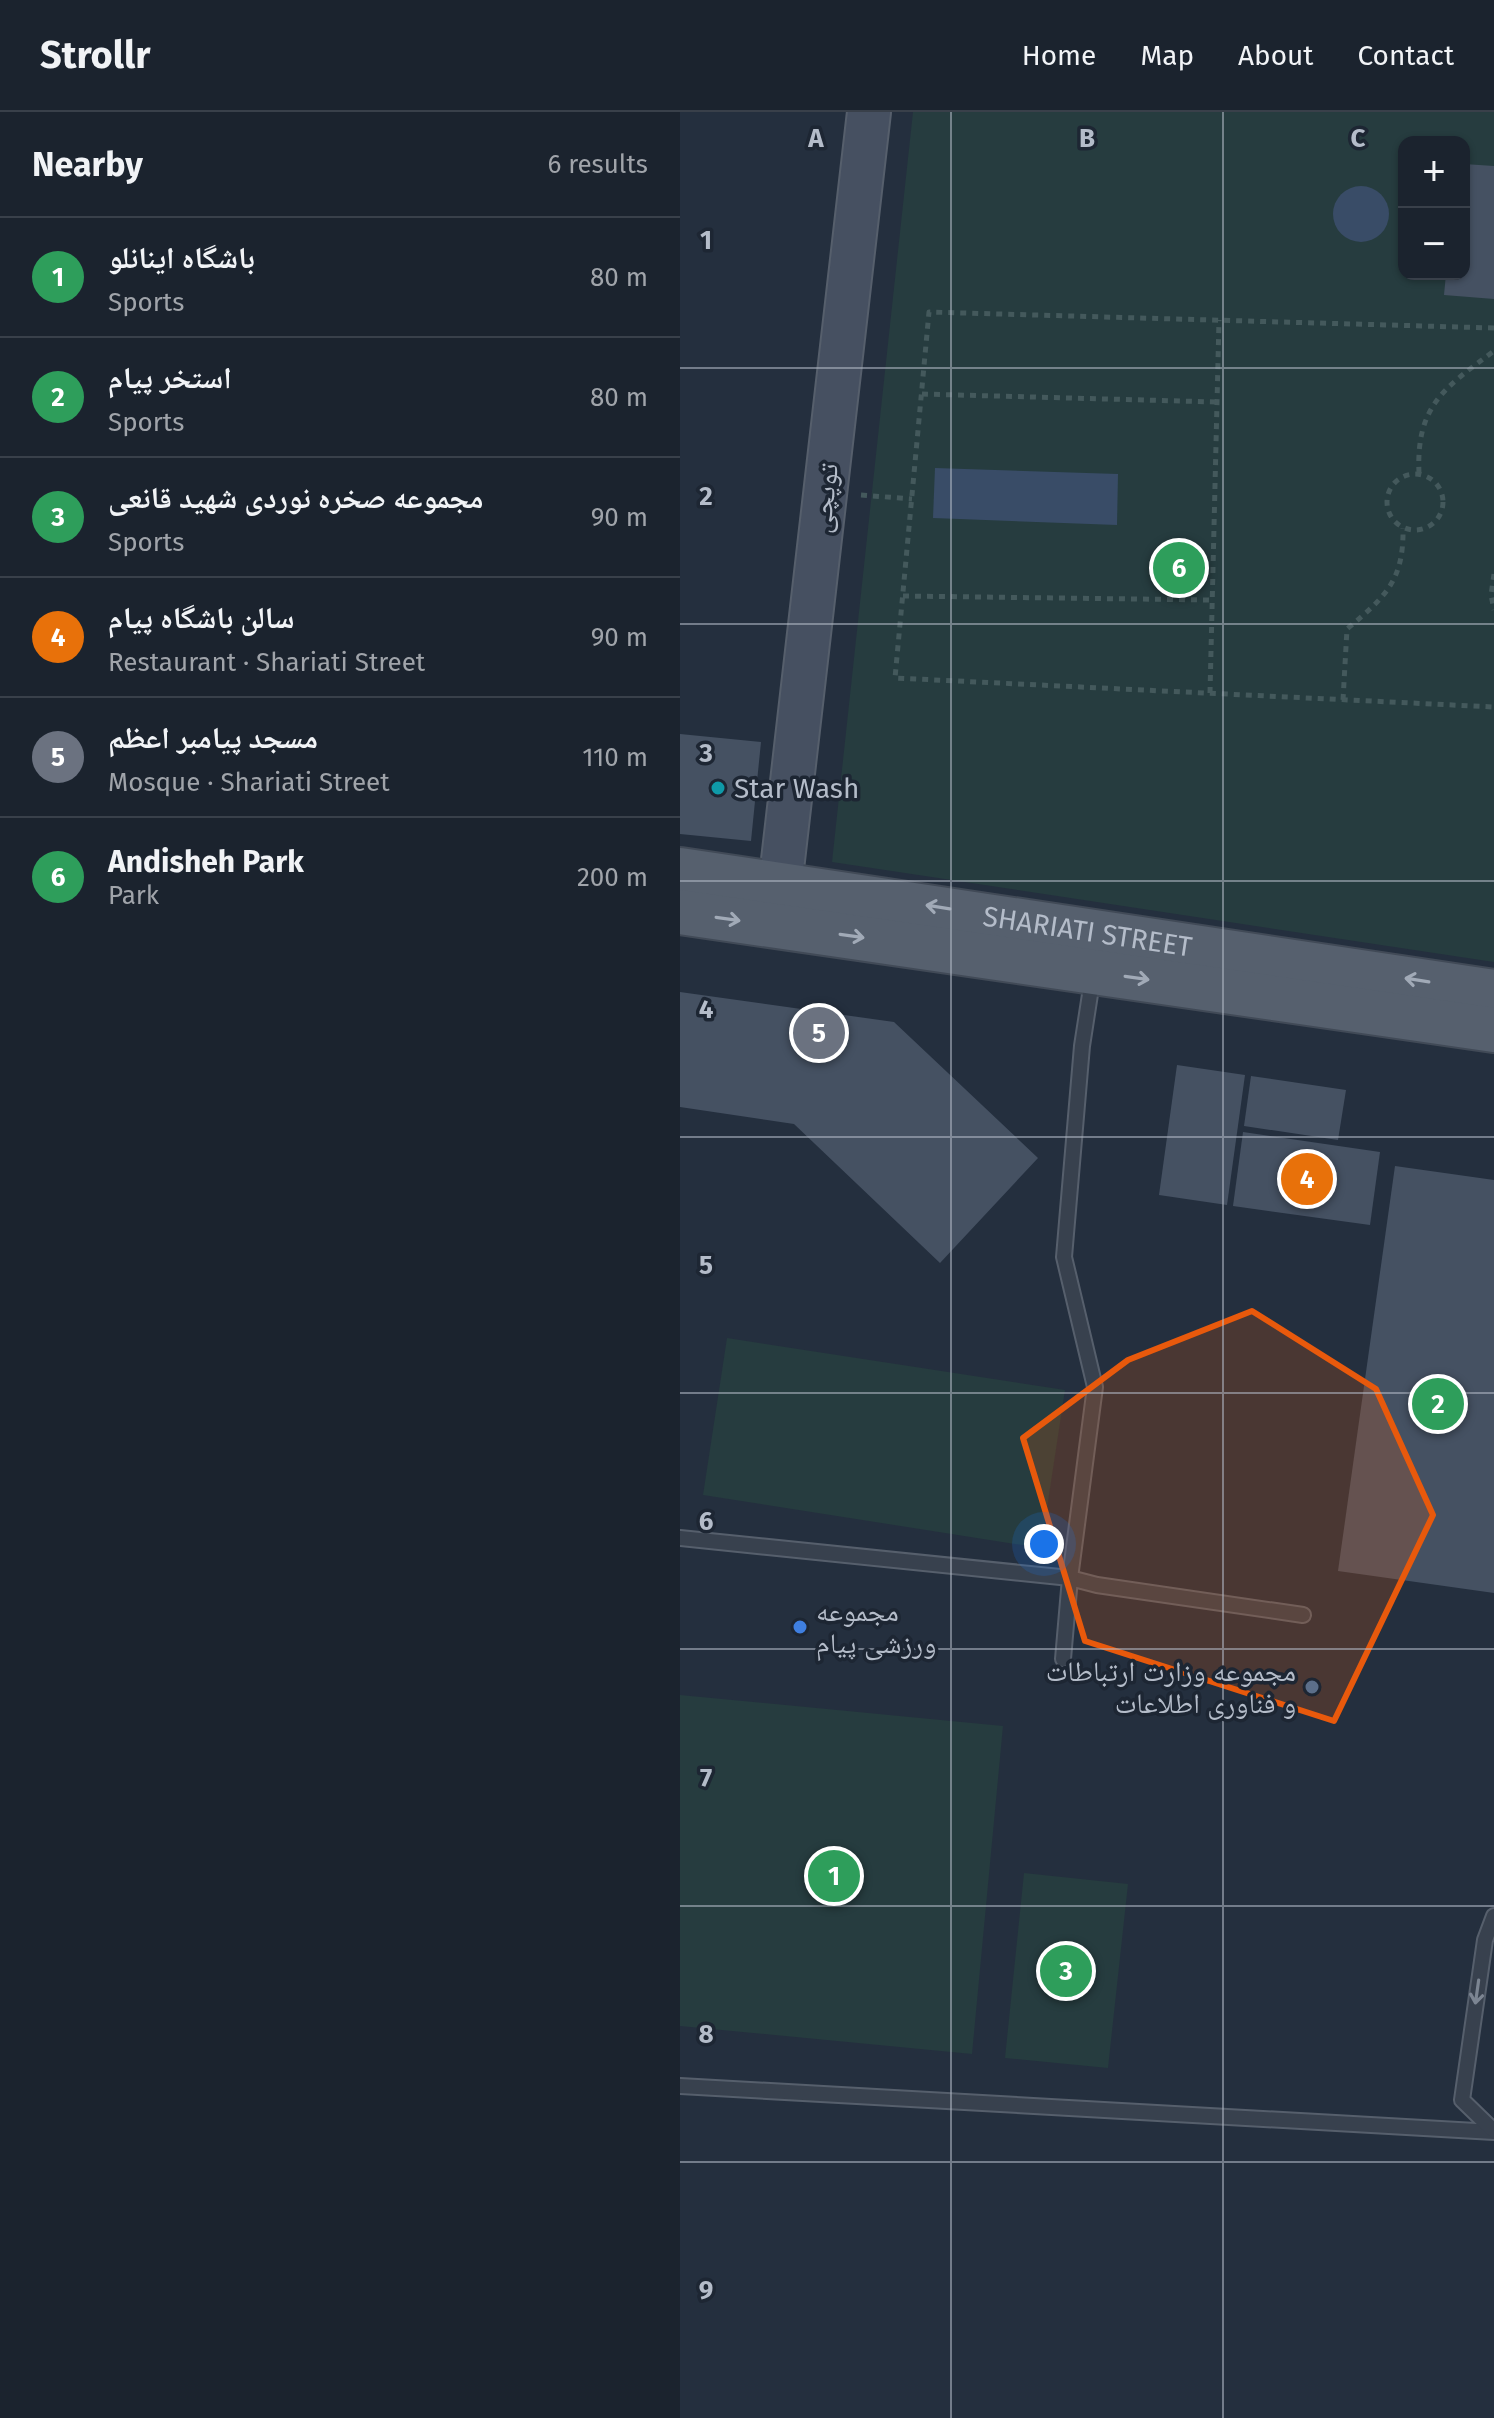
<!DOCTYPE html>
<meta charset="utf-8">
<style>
:root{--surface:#1b232e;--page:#282f3a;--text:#f1f3f6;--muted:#a0a4aa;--line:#39404a;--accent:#8ab4f8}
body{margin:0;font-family:"Fira Sans","Noto Naskh Arabic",sans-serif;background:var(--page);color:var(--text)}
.controls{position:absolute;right:24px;top:24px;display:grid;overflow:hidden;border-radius:16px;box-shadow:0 2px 6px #0004}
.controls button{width:72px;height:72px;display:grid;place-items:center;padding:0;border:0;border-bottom:2px solid var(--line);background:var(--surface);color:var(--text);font:40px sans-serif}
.you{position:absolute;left:364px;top:1432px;width:28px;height:28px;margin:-20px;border:6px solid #fff;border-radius:50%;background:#1a73e8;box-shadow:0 0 0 12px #1a73e833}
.badge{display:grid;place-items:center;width:52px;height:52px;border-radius:50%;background:var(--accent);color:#fff;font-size:26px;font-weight:700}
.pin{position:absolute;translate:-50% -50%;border:4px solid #fff;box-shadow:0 2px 8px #0006}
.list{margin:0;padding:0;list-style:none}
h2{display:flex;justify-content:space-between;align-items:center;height:104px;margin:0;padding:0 32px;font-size:34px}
h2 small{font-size:26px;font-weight:400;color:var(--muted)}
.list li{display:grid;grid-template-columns:52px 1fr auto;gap:24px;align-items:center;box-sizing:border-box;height:120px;padding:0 32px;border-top:2px solid var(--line)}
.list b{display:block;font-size:30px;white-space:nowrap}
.list p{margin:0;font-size:26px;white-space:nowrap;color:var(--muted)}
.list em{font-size:26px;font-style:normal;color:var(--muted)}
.map{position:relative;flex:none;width:814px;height:2306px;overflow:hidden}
header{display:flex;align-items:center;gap:48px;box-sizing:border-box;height:112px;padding:0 40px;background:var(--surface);border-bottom:2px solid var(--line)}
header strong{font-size:38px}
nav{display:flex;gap:44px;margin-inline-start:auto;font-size:28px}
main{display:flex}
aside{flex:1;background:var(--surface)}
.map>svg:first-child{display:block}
.green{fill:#263c3f;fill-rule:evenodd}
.water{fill:#394c67}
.building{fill:#455162}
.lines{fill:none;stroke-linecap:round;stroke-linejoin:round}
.lane-casing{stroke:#565f6c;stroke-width:18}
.secondary-casing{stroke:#565f6c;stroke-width:46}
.primary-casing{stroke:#414a57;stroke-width:48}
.path{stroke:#44595c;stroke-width:5;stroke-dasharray:6 6;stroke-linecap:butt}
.lane{stroke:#38414e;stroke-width:14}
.secondary{stroke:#465061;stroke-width:42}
.primary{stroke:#56606e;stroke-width:44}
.oneway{stroke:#a1aab7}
.oneway2{stroke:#7c8592}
.marked{fill:#e8590c;fill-opacity:0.2;stroke:#e8590c;stroke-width:6;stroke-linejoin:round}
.grid{fill:none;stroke:#b4bcc9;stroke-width:2;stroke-opacity:0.55}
.culture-dot{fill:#0f9aa8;stroke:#1d2633;stroke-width:3}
.shop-dot{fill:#3f7fe0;stroke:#1d2633;stroke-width:3}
.service-dot{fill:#5c6f8a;stroke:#1d2633;stroke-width:3}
.labels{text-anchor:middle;stroke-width:7;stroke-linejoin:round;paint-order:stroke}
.street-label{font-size:28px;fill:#b4bcc9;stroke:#1d2633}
.poi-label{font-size:28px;fill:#b4bcc9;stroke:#1d2633;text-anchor:start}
.grid-label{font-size:26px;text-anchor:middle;font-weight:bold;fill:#b4bcc9;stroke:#1d2633;stroke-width:7;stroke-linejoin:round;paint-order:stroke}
</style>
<header>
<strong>Strollr</strong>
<nav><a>Home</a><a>Map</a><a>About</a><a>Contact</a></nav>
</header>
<main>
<aside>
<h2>Nearby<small>6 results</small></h2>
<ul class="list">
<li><span class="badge" style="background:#2e9e5b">1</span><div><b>باشگاه اینانلو</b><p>Sports</p></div><em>80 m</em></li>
<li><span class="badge" style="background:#2e9e5b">2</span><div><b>استخر پیام</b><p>Sports</p></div><em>80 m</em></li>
<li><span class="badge" style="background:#2e9e5b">3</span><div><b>مجموعه صخره نوردی شهید قانعی</b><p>Sports</p></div><em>90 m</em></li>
<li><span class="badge" style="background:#e8710a">4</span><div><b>سالن باشگاه پیام</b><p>Restaurant · Shariati Street</p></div><em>90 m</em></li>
<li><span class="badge" style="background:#6b7280">5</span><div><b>مسجد پیامبر اعظم</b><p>Mosque · Shariati Street</p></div><em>110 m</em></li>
<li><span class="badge" style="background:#2e9e5b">6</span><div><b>Andisheh Park</b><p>Park</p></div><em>200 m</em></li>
</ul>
</aside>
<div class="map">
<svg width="814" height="2306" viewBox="0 0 814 2306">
<rect width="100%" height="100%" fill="#242f3e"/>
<g class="green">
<path d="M233 0H814V850L152 750ZM724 30H784V162H724Z"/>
<polygon points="47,1226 385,1278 361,1436 23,1383"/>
<polygon points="0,1583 323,1614 292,1942 0,1914"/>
<polygon points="344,1761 448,1772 428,1956 325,1946"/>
</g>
<g class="water">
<circle cx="681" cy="102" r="28"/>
<polygon points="255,356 438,362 437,413 253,406"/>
</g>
<g class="building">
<polygon points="784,52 814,54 814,187 764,183 766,162 784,162"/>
<polygon points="0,622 81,630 71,729 0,722"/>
<polygon points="0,880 214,910 358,1046 260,1151 114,1012 0,995"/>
<polygon points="497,953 565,963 547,1093 479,1083"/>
<polygon points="571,964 666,978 658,1028 564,1014"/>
<polygon points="563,1020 700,1040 690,1113 553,1094"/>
<polygon points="715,1054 814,1068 814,1481 658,1459"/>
</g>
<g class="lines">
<defs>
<g id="lane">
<polyline points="0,1426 390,1466 417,1473 623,1503"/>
<polyline points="383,1547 390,1466 415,1275 384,1145 402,934 413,863"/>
<polyline points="0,1974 814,2020"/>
<polyline points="814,2019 782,1988 805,1828 814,1804"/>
</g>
<polyline id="secondary" points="96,809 189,0"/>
<g id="primary">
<path id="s1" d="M0 758 814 880"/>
<polyline points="0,800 814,918"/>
</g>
</defs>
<use href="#lane" class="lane-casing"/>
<use href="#secondary" class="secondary-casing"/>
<use href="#primary" class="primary-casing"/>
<g class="path">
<polyline points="814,216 249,200 215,566 814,595"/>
<polyline points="242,282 537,290"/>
<path d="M739 361C736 294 764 276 814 239"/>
<circle cx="735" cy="390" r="28"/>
<polyline points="181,383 232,387"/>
<polyline points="814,462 811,483 814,498"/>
<polyline points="223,484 532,488"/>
<polyline points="530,581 539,208"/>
<path d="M663 588 667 517C705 485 724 469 723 416"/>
</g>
<use href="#lane" class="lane"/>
<use href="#secondary" class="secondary"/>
<use href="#primary" class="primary"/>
</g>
<defs><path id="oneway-shaft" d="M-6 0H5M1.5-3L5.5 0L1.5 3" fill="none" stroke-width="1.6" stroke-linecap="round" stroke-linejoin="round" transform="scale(2)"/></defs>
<g class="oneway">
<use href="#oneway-shaft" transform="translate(258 795) rotate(-171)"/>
<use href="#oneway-shaft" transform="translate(48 807) rotate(8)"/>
<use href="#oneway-shaft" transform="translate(172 824) rotate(8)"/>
<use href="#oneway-shaft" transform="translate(457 866) rotate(8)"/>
<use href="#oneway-shaft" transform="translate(737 868) rotate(-171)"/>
</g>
<use class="oneway2" href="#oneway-shaft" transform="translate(797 1880) rotate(98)"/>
<path class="marked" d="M572 1199 696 1277 753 1403 654 1609 405 1529 343 1326 448 1248Z"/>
<path class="grid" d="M271 0V2306M543 0V2306M0 256H814M0 512H814M0 769H814M0 1025H814M0 1281H814M0 1537H814M0 1794H814M0 2050H814"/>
<circle class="culture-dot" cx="38" cy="676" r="8"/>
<circle class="shop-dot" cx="120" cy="1515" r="8"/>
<circle class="service-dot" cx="632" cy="1575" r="8"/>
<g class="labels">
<g class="street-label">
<text transform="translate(144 386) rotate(-83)" y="10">توپچی</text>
<text dy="10" stroke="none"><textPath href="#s1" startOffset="412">SHARIATI STREET</textPath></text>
</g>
<g class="poi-label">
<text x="54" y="686">Star Wash</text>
<text x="136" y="1509">مجموعه<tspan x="136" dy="32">ورزشی پیام</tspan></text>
<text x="616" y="1569" text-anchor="end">مجموعه وزارت ارتباطات<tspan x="616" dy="32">و فناوری اطلاعات</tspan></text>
</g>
</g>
<g class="grid-label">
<text x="136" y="35">A</text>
<text x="407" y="35">B</text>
<text x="678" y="35">C</text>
<text x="26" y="137">1</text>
<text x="26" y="393">2</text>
<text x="26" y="650">3</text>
<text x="26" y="906">4</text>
<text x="26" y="1162">5</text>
<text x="26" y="1418">6</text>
<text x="26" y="1675">7</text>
<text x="26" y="1931">8</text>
<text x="26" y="2187">9</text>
</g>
</svg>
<div class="controls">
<button>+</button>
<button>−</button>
</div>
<div class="you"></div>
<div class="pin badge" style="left:154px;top:1764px;background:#2e9e5b">1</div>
<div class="pin badge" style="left:758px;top:1292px;background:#2e9e5b">2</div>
<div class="pin badge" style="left:386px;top:1859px;background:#2e9e5b">3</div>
<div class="pin badge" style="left:627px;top:1067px;background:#e8710a">4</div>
<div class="pin badge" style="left:139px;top:921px;background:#6b7280">5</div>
<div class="pin badge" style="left:499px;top:456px;background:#2e9e5b">6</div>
</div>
</main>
